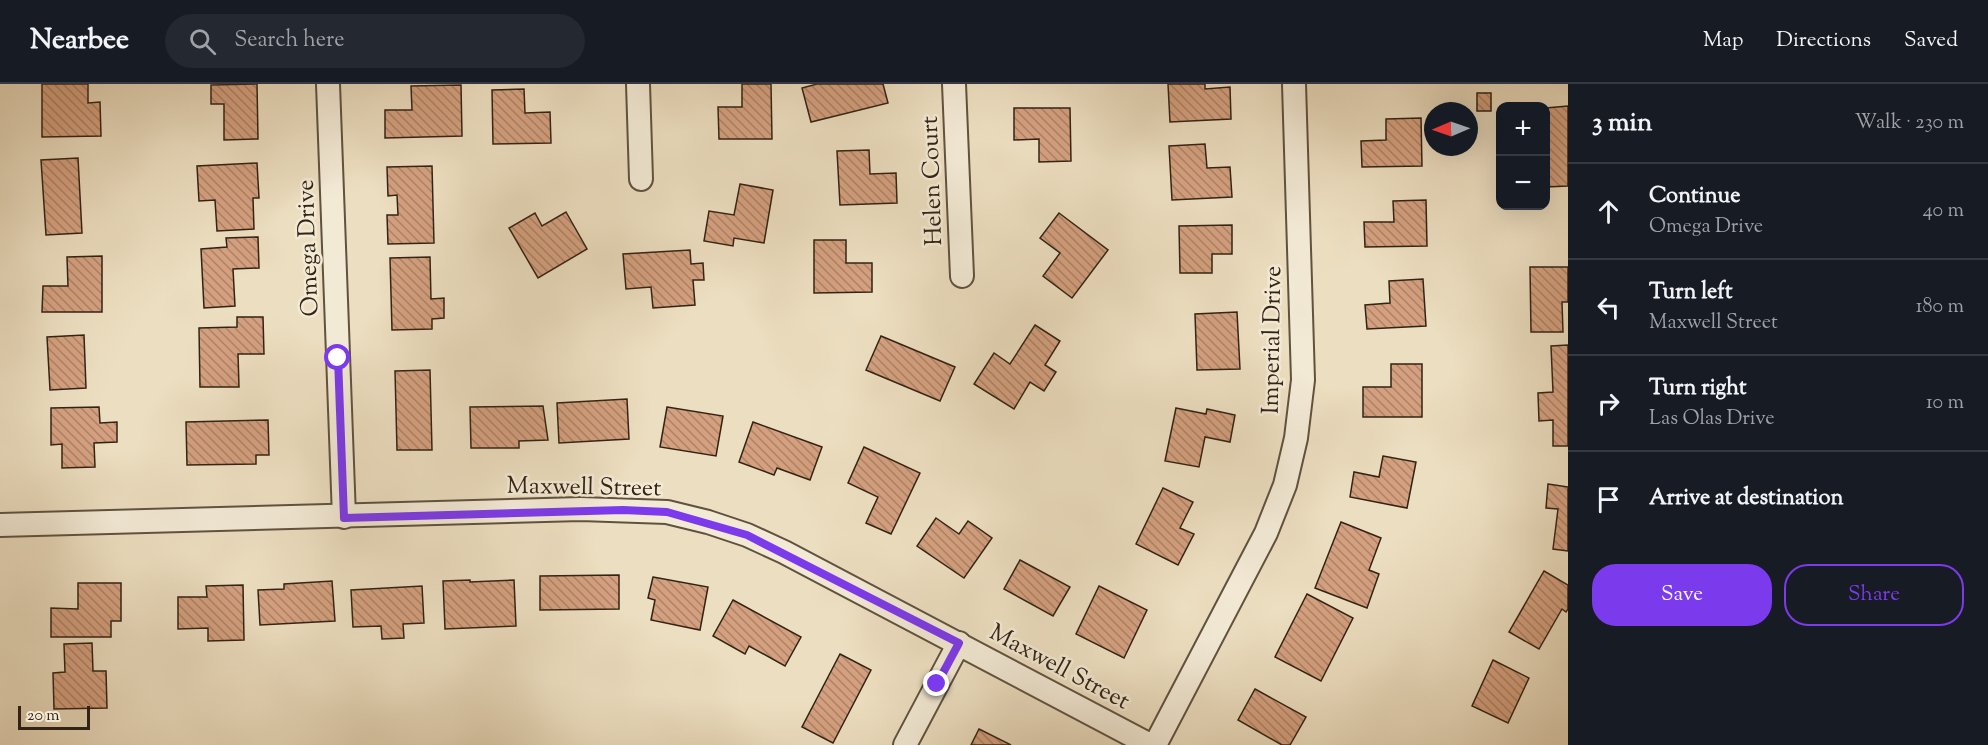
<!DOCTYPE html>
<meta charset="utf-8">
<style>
:root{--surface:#171b24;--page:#242831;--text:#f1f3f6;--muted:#9ea1a6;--line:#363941;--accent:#7c3aed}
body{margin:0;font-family:"Sorts Mill Goudy",serif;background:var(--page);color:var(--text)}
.controls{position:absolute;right:18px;top:18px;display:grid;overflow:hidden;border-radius:12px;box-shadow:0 6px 24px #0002}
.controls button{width:54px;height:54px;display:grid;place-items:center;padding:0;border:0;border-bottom:2px solid var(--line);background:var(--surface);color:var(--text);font:30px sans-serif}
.compass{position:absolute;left:1424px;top:18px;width:54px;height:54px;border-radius:50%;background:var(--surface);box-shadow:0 6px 24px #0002;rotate:268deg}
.scale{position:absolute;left:18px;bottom:15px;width:72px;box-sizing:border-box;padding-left:6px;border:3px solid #322314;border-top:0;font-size:16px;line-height:21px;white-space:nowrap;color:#322314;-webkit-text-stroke:4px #f3ead6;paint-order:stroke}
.stop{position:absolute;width:18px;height:18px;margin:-14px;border:4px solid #7c3aed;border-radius:50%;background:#fff}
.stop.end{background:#7c3aed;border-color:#fff;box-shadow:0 2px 6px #0008}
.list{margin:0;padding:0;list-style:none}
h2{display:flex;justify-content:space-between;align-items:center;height:78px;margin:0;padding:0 24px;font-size:26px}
h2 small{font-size:20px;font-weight:400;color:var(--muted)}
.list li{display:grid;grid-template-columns:39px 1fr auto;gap:18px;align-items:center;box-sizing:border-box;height:96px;padding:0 24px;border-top:2px solid var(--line)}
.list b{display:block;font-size:22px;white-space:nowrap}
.list p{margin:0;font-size:20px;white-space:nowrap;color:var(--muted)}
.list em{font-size:20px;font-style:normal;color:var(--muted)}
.actions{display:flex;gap:12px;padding:18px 24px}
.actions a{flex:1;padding:14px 0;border:2px solid var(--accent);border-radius:24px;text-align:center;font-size:21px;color:var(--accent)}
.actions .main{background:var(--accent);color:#fff}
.icon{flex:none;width:33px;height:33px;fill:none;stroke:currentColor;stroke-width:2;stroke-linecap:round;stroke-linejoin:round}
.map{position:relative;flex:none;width:1568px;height:661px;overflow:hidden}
header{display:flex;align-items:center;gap:36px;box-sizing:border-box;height:84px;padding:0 30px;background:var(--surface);border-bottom:2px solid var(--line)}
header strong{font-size:28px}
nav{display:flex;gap:33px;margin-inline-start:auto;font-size:21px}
.search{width:420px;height:54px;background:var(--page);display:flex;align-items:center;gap:15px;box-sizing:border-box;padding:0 21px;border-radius:33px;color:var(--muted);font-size:22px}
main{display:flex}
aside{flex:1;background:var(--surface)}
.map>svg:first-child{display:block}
.building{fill:url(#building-back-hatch);stroke:#322314;stroke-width:1.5}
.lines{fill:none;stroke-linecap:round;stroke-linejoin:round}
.minor-casing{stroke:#60523f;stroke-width:26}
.minor{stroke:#f3ead6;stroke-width:22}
.route{stroke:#7c3aed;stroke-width:8}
.labels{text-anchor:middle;stroke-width:5;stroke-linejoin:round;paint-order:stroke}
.street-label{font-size:24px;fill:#322314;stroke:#f3ead6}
</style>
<header>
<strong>Nearbee</strong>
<div class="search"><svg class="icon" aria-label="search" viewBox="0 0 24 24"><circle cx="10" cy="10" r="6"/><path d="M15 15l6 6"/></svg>Search here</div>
<nav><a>Map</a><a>Directions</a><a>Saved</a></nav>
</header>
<main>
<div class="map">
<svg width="1568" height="661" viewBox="0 0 1568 661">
<defs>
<pattern id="building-back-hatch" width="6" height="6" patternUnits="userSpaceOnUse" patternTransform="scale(1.5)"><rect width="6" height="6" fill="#d4a07f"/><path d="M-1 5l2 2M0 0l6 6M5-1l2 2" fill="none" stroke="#ad8267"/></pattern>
</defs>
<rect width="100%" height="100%" fill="#ecdec0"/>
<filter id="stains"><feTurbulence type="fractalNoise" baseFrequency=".00333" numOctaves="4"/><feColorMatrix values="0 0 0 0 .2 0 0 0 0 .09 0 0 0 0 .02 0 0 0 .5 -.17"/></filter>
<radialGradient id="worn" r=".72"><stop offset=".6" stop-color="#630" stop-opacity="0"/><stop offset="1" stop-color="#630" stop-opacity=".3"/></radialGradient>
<g class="building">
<polygon points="42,0 88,0 88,19 100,18 101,52 42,53"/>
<polygon points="257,0 258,55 224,56 224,20 211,20 211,1"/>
<polygon points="742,0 771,0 772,55 719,55 718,23 742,23"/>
<polygon points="817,0 883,0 888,19 811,38 802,4"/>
<polygon points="1168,0 1205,0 1205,5 1230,3 1231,35 1170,38"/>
<polygon points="461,1 462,52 385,54 385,26 412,26 411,2"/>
<polygon points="524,5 525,29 550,28 551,59 493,60 492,6"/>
<rect x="1477" y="9" width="14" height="18"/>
<polygon points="1568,22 1568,102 1546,103 1546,24"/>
<polygon points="1014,24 1070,24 1071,77 1039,78 1039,55 1014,56"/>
<polygon points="1421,34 1422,82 1362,83 1361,57 1386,56 1386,35"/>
<polygon points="1205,60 1207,84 1230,83 1232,113 1172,116 1169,62"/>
<polygon points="869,66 870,90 896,89 897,119 840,121 837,67"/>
<polygon points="78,74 82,149 46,151 41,76"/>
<polygon points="257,79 259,114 253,114 254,145 217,147 215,116 199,117 197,82"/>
<polygon points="432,82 434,159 388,160 387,131 398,131 397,111 388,112 387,83"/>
<polygon points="740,100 773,106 764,159 734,154 733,162 704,157 709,127 734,131"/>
<polygon points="1426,116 1427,162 1365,163 1364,138 1394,138 1393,117"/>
<polygon points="566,128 587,165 538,194 509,144 535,129 542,142"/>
<polygon points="1059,129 1108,166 1072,214 1043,192 1060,169 1040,154"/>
<polygon points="1232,141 1232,170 1212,170 1212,189 1180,189 1179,142"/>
<polygon points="258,153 259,184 233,185 235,222 204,224 201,165 227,163 226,154"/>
<polygon points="814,156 846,156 846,179 872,179 872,208 814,209"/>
<polygon points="690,166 691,180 703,179 704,196 693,196 695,221 653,224 651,203 626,205 623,170"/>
<polygon points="102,172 102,228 42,228 43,202 68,202 67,173"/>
<polygon points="430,173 431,215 444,214 444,234 432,235 432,245 392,246 390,174"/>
<polygon points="1530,183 1568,183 1568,218 1562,218 1563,248 1531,248"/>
<polygon points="1423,195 1426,242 1367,245 1365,221 1390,219 1389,197"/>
<polygon points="1237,228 1240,285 1197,286 1195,230"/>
<polygon points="237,233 263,233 264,270 238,270 239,303 200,303 199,244 237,243"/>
<polygon points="1035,241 1060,257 1045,281 1056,288 1044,307 1030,298 1014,325 974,300 994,269 1010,280"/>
<polygon points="84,251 86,304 50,306 47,253"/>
<polygon points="881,252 955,283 940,317 866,286"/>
<polygon points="1568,261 1568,362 1553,362 1553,336 1539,337 1538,309 1553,308 1551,262"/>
<polygon points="1391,280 1422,280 1422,333 1363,333 1363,303 1391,303"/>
<polygon points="430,286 432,366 397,366 395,287"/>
<polygon points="627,315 629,355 559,359 557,319"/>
<polygon points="543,322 548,356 519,357 519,364 471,364 470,323"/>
<polygon points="99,323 100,339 117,338 117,358 94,359 95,383 62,384 62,360 51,361 51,324"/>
<polygon points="667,323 723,332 716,372 660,363"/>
<polygon points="1176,324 1206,330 1207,325 1235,331 1230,358 1205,353 1199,383 1165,377"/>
<polygon points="268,336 269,371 256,371 256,380 187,381 186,338"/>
<polygon points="753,338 822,363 810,396 777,384 774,391 739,378"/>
<polygon points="864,363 920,389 891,450 866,439 878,413 848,399"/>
<polygon points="1383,372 1416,378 1407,424 1350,413 1354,388 1379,393"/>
<polygon points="1548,400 1568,403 1568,467 1553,465 1558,425 1546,424"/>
<polygon points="1163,404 1193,418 1180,444 1194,450 1178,481 1136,460"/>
<polygon points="936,434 959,450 968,437 992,454 964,494 917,462"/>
<polygon points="1341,438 1381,454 1369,486 1379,490 1367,524 1315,504"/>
<polygon points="1020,476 1070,503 1053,532 1004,505"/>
<polygon points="1544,487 1568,501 1568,525 1566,528 1562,525 1539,565 1509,548"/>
<polygon points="619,491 619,525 540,526 540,492"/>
<polygon points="653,493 708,503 700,546 651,536 655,516 648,514"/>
<polygon points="470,496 470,498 514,496 516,542 445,545 443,497"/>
<polygon points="332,497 335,537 260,541 258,506 284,505 284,500"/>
<polygon points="78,499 121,499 121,537 111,537 111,553 51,553 51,524 78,525"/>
<polygon points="243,501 244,556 208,557 208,544 178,545 178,513 207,513 206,502"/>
<polygon points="422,502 424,539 403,540 404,554 382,555 381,542 353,543 351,506"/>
<polygon points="1099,502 1147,526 1124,574 1076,550"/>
<polygon points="1307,510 1353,534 1321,597 1275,573"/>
<polygon points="733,516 801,553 785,582 749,562 745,570 713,552"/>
<polygon points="92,559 93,587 106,587 107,624 54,625 53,589 65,588 64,560"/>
<polygon points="840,570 871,586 833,659 802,643"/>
<polygon points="1493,576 1529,594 1508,639 1472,622"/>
<polygon points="1255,605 1306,633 1290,661 1282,661 1238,636"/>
<polygon points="979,645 1011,661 971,661"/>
</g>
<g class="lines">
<defs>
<g id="minor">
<polyline points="328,0 344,433"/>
<polyline points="638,0 641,95"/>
<polyline points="954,0 962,192"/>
<polyline points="0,441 581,425 667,428 708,438 747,451 784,468 1150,661"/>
<polyline points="905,661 959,559"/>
<polyline points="1155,661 1266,449 1285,401 1296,354 1303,296 1294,0"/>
</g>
</defs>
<use href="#minor" class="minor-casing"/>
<use href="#minor" class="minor"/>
</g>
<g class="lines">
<polyline class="route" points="338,274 344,434 623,426 667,428 747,451 959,559 937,600"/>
</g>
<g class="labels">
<g class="street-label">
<text transform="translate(931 97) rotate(-92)" y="8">Helen Court</text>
<text transform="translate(307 164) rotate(-92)" y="8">Omega Drive</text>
<text transform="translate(1271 256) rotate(-89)" y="8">Imperial Drive</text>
<text transform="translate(584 402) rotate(1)" y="8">Maxwell Street</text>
<text transform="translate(1060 582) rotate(28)" y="8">Maxwell Street</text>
</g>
</g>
<rect width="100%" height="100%" filter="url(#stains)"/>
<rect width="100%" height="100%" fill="url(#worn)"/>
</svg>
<div class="controls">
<button>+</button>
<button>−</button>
</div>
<svg class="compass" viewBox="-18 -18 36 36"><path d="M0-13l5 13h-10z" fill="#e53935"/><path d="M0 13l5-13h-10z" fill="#9ea1a6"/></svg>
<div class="scale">20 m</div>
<div class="stop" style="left:338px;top:274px"></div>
<div class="stop end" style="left:937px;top:600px"></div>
</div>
<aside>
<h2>3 min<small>Walk · 230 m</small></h2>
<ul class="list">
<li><svg class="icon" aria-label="ahead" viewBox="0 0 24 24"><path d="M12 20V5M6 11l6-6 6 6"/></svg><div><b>Continue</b><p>Omega Drive</p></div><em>40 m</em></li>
<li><svg class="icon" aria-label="left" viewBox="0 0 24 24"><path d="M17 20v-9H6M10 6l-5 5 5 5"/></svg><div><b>Turn left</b><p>Maxwell Street</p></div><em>180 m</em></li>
<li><svg class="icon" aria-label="right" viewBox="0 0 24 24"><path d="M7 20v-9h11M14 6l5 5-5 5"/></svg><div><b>Turn right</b><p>Las Olas Drive</p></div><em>10 m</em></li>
<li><svg class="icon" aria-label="arrive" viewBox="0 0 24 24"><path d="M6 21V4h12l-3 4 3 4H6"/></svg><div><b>Arrive at destination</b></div></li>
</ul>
<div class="actions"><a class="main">Save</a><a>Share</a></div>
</aside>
</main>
